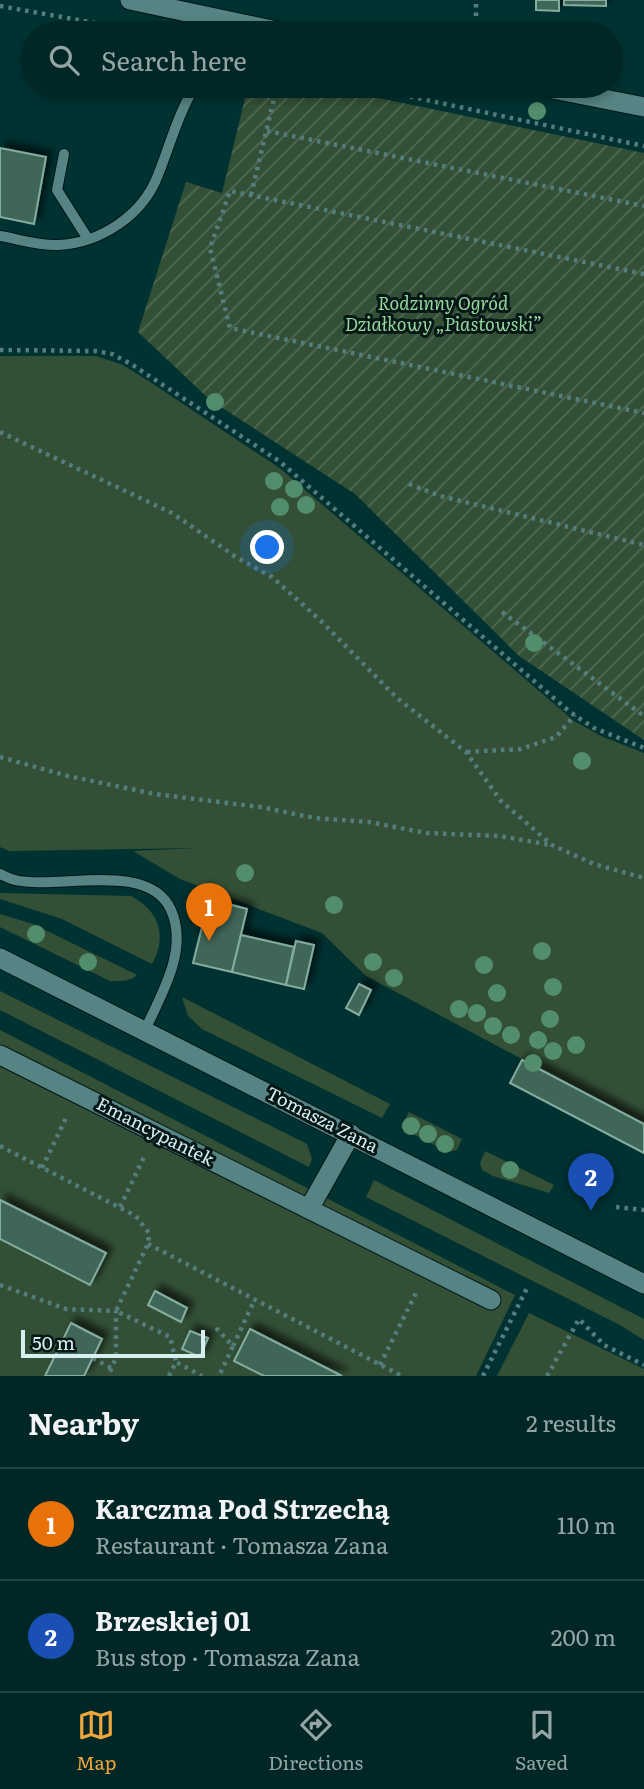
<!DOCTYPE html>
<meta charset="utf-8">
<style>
:root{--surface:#002626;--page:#0e3232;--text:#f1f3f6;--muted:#95a5a7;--line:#224343;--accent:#efa73d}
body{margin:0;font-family:Literata,serif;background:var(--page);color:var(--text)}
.scale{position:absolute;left:21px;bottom:18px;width:184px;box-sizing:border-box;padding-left:7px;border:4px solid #d8efef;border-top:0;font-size:19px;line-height:24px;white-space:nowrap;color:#d8efef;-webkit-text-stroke:5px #051717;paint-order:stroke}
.you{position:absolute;left:268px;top:548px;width:24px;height:24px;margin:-18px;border:5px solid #fff;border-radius:50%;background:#1a73e8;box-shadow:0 0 0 10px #1a73e833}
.badge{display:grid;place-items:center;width:46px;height:46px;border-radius:50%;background:var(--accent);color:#fff;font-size:23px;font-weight:700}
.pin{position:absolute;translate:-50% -58px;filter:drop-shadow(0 2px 4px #0008)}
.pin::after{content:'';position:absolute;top:37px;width:24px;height:21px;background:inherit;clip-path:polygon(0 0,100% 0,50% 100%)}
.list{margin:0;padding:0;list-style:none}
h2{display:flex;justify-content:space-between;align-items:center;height:91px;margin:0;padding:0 28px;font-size:30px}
h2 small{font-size:23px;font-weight:400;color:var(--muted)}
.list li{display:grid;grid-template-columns:46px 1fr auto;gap:21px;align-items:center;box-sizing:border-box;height:112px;padding:0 28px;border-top:2px solid var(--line)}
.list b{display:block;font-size:26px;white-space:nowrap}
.list p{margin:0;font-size:23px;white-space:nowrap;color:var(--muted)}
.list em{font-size:23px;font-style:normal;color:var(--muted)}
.icon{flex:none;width:38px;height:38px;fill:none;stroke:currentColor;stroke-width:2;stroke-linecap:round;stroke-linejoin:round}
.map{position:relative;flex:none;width:644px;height:1376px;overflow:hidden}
.search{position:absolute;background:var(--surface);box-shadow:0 4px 10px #0003;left:21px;right:21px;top:21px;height:77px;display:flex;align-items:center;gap:18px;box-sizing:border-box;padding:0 24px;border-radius:38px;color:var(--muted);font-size:26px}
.sheet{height:315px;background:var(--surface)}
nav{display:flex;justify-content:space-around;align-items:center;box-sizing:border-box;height:98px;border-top:2px solid var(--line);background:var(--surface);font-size:19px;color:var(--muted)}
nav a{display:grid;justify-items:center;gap:4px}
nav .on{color:var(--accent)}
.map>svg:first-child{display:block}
.grass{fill:#335036}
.garden{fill:url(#garden-furrows)}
.building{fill:#3f6659;stroke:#84ad9f;stroke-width:2;filter:url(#shadow)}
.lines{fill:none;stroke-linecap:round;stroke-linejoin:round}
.service-casing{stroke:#021717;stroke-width:12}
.minor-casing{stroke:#021717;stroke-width:21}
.tertiary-casing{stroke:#021717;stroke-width:21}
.path{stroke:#557d7d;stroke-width:4.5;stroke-dasharray:3.5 5;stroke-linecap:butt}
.service{stroke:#568383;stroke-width:10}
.minor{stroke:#568383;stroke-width:19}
.tertiary{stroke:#568383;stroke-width:19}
.tree{fill:#528d6c}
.labels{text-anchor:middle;stroke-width:6;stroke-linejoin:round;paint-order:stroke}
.park-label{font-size:18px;font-style:italic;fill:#96d79c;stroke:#051717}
.street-label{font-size:18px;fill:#d8efef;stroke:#051717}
</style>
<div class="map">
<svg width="644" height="1376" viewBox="0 0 644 1376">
<defs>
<pattern id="garden-furrows" width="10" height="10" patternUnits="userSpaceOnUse" patternTransform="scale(1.75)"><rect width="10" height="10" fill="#335036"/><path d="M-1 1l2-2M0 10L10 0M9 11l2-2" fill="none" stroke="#506a53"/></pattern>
<filter id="shadow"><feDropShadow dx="6" dy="-6" stdDeviation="3.5" flood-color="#0009"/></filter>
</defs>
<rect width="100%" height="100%" fill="#003232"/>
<g class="grass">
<polygon points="0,356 96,356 123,365 150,382 281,469 574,721 601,736 644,753 644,1124 366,976 322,933 180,879 133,851 197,848 9,851 0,847"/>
<path d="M0 893 131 896C159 911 168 936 152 964L62 919 0 899Z"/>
<path d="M0 914 33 924 137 975C129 982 121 981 110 981L0 927Z"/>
<polygon points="0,991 307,1144 312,1159 309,1167 0,1010"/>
<polygon points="182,997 390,1104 382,1118 202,1029 188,1016"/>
<polygon points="0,1030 515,1295 476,1376 0,1376"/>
<polygon points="409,1112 462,1139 457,1150 448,1152 401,1128"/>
<polygon points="485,1151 554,1185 549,1193 493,1176 482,1170 480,1163"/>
<polygon points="374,1180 644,1319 644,1340 618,1324 366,1197"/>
<polygon points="529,1313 644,1369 644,1376 497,1376"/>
</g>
<polygon class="garden" points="248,86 321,86 644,153 644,740 519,656 355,494 210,400 138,332 186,182 222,193"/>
<g class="building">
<polygon points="536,0 559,0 559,11 536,10"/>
<polygon points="564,0 606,0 606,6 564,5"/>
<polygon points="0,148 46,157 34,224 0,217"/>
<polygon points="209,899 247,909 232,972 193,963"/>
<polygon points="241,935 294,947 286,985 232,972"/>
<polygon points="296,941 314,945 304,989 286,985"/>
<polygon points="359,984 371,990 359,1015 346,1008"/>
<polygon points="522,1060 644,1124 644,1153 510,1083"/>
<polygon points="0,1200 106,1253 90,1285 0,1239"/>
<polygon points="155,1291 187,1308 181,1322 148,1305"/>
<polygon points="71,1323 102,1339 84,1376 45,1376"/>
<polygon points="250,1329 342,1376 264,1376 234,1361"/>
<polygon points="190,1331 208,1338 200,1357 182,1349"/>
</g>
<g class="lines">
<defs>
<g id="service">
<polyline points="64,154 57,190 88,239"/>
<path d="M0 236C18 239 40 246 58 245 101 243 143 215 158 175 170 145 178 114 195 86"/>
<path d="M0 874C5 876 10 879 15 880 58 890 149 860 171 910 189 950 161 995 144 1032"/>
</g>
<g id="minor">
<polyline points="130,0 286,33"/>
<polyline points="538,86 644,107"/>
<polyline points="0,1055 491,1300"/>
<polyline points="309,1209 351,1134"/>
</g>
<polyline id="tertiary" points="0,958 644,1284"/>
</defs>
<use href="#service" class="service-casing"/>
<use href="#minor" class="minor-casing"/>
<use href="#tertiary" class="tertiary-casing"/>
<g class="path">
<polyline points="0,6 151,33"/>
<polyline points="476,33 476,0"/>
<polyline points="360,86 644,146"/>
<polyline points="267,131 644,206"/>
<polyline points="251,195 277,86"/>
<polyline points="644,274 230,191 210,248 230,328 644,413"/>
<polyline points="0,350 96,351 112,354 131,364 279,461 570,712 594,728 644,748"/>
<polyline points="0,432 172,513 236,557 272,577 321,621 397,698 466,752 501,801 552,845 594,864 644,878"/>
<polyline points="409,484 440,496 644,545"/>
<polyline points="502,612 644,716"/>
<polyline points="467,752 521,749 556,737 575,715"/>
<polyline points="0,757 68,776 155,794 260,807 315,818 369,822 426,833 499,836 551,845"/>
<polyline points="0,1146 136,1216 149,1233 148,1244 116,1311 170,1337 176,1362"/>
<polyline points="42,1168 66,1118"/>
<polyline points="120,1207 144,1157"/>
<polyline points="616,1207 644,1210"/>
<polyline points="148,1244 402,1376"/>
<polyline points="0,1285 66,1309 116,1311 116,1358 108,1376"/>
<polyline points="216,1328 233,1346 219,1376"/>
<polyline points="233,1346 254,1301"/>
<polyline points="93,1358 111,1368"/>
<polyline points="380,1365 416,1293"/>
<polyline points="169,1376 176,1362 202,1376"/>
<polyline points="483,1376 527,1288"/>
<polyline points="547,1376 579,1319 604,1345 644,1365"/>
</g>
<use href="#service" class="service"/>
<use href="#minor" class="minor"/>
<use href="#tertiary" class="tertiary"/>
</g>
<g class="tree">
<circle cx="537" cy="111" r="9"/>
<circle cx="215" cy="402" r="9"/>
<circle cx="274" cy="481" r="9"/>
<circle cx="294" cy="489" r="9"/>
<circle cx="306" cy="505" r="9"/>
<circle cx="280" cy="507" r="9"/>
<circle cx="534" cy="643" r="9"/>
<circle cx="582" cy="761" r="9"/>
<circle cx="245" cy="873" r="9"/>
<circle cx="334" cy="905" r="9"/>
<circle cx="36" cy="934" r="9"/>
<circle cx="542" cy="951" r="9"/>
<circle cx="88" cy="962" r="9"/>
<circle cx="373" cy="962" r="9"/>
<circle cx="484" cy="965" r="9"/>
<circle cx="394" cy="978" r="9"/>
<circle cx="553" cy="987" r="9"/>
<circle cx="497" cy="993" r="9"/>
<circle cx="459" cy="1009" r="9"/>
<circle cx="477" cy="1013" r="9"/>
<circle cx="550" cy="1019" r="9"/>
<circle cx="493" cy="1026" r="9"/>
<circle cx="511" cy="1035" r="9"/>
<circle cx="538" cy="1040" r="9"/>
<circle cx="576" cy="1045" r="9"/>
<circle cx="553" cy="1051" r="9"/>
<circle cx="533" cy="1063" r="9"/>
<circle cx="411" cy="1126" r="9"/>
<circle cx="428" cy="1134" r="9"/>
<circle cx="445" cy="1144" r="9"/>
<circle cx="510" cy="1170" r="9"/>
</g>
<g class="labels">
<g class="park-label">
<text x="443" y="310">Rodzinny Ogród<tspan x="443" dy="21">Działkowy „Piastowski”</tspan></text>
</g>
<g class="street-label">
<text transform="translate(322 1120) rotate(27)" y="6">Tomasza Zana</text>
<text transform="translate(155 1132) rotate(27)" y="6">Emancypantek</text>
</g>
</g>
</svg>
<div class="scale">50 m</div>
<div class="you"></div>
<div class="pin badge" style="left:209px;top:941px;background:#e8710a">1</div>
<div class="pin badge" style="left:591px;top:1211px;background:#1a4fb4">2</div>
<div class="search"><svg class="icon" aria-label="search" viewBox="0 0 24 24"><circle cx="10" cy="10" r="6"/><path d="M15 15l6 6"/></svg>Search here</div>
</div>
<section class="sheet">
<h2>Nearby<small>2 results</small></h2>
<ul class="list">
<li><span class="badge" style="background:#e8710a">1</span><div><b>Karczma Pod Strzechą</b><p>Restaurant · Tomasza Zana</p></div><em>110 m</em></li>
<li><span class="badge" style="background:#1a4fb4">2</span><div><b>Brzeskiej 01</b><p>Bus stop · Tomasza Zana</p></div><em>200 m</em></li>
</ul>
</section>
<nav>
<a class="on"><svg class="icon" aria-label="map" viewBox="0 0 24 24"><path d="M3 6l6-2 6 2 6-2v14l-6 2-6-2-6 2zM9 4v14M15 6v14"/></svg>Map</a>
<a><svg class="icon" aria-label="directions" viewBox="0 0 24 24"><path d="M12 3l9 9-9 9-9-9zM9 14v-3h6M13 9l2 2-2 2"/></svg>Directions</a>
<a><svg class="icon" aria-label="saved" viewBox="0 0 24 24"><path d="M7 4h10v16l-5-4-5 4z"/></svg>Saved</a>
</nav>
